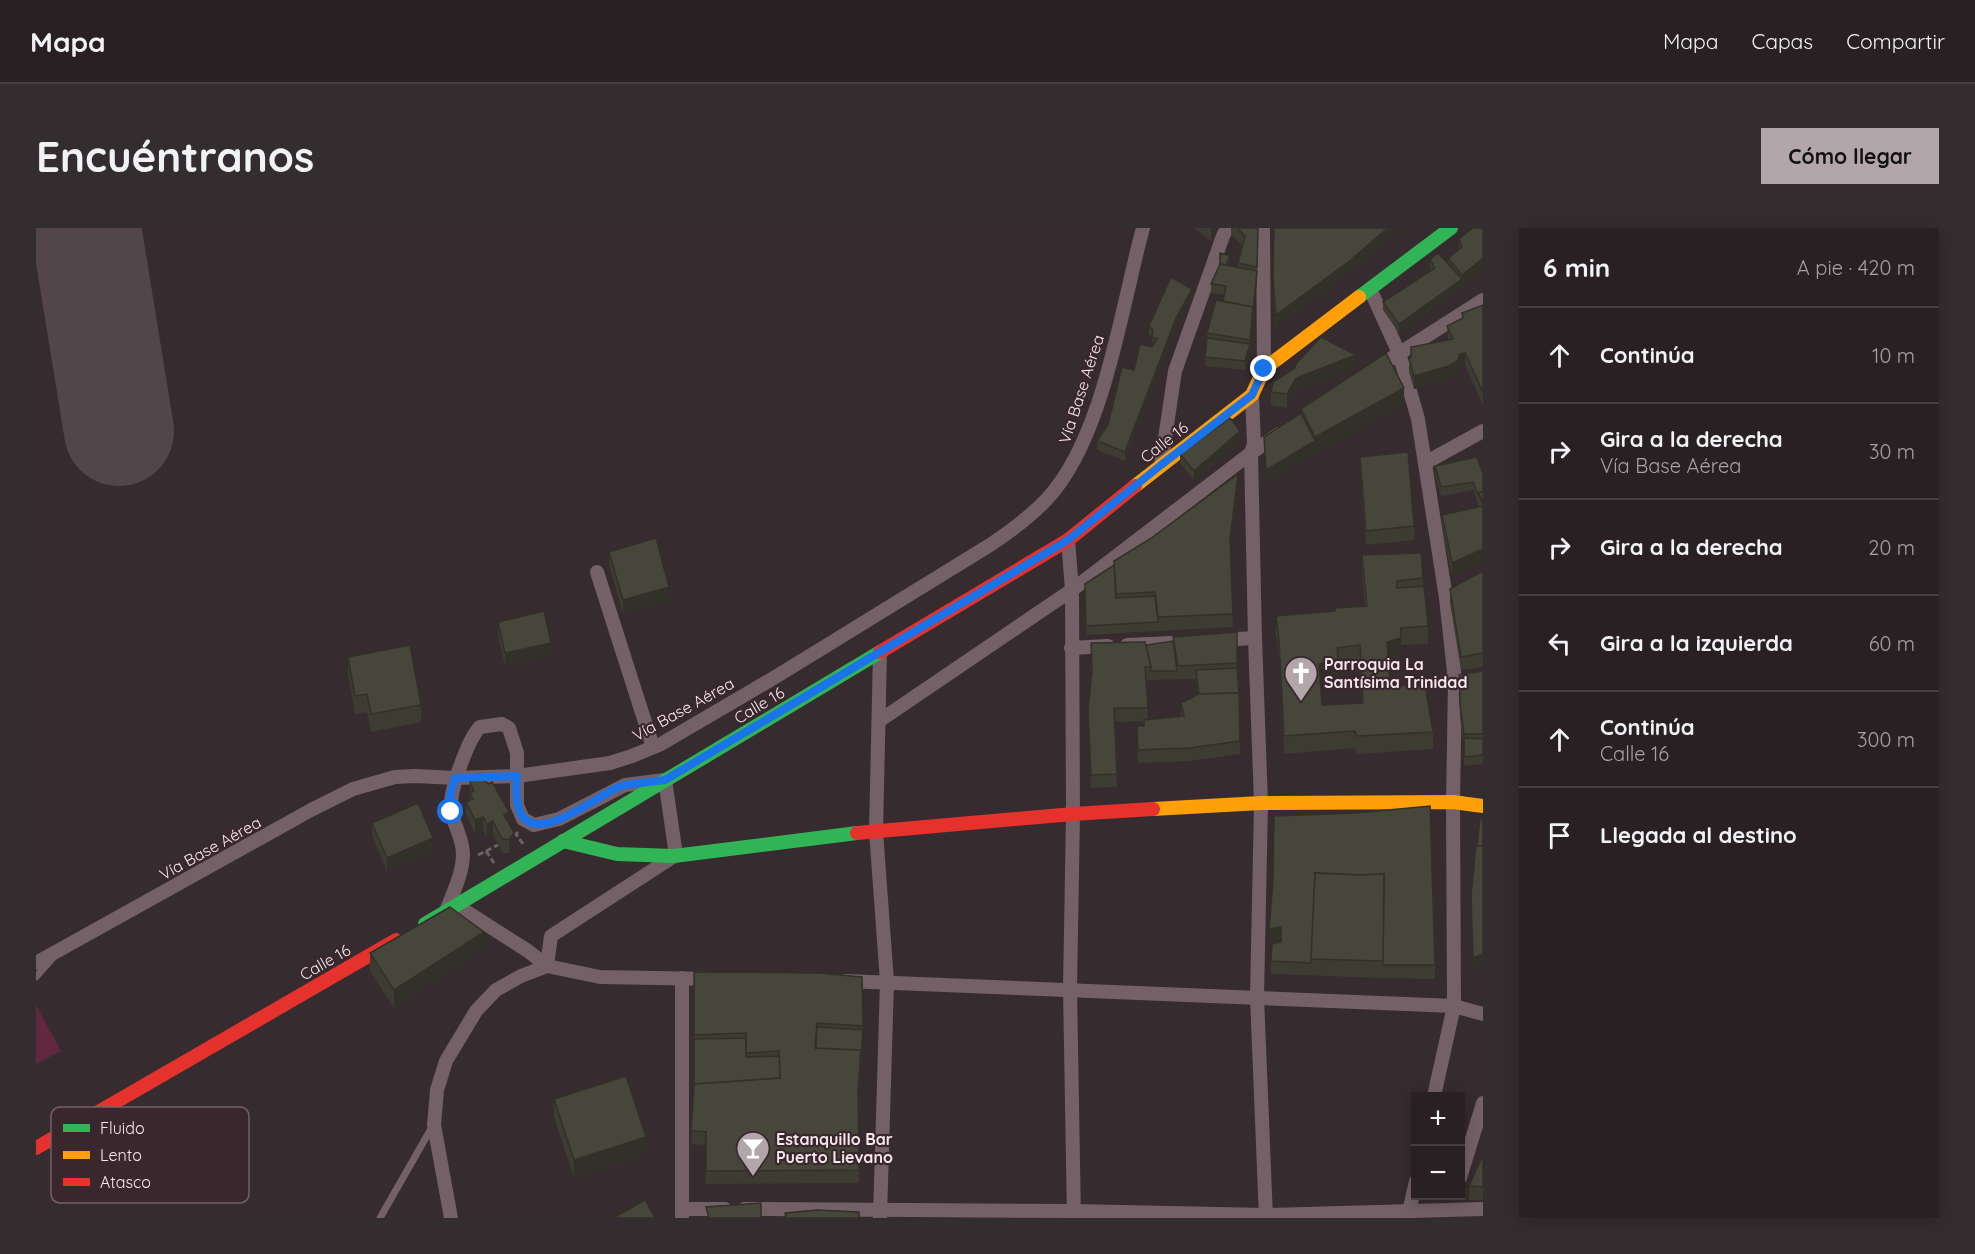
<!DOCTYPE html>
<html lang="es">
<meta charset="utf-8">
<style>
:root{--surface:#282022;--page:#342d2f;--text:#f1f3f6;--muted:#a5a3a5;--line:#443e40;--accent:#b2a6aa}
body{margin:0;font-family:Quicksand,sans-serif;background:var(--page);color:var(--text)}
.controls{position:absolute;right:18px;bottom:18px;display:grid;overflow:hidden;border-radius:0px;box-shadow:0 3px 15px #0003}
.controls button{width:54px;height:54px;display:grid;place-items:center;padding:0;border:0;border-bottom:2px solid var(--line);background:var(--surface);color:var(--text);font:30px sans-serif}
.stop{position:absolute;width:18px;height:18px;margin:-14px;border:4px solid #1a73e8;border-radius:50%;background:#fff}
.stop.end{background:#1a73e8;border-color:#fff;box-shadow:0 2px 6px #0008}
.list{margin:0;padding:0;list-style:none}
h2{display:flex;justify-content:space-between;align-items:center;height:78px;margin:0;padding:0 24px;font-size:26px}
h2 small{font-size:20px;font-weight:400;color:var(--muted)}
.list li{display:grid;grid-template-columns:39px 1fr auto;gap:18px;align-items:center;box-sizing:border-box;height:96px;padding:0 24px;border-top:2px solid var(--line)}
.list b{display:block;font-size:22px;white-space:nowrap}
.list p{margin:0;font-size:20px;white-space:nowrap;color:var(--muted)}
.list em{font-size:20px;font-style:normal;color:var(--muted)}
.icon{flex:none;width:33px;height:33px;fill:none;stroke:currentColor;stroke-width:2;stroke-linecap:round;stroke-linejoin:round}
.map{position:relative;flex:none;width:1447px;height:990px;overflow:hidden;border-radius:0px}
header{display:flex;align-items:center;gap:36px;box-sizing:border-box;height:84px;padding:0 30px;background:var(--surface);border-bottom:2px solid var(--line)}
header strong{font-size:28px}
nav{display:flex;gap:33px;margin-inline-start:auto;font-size:21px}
.intro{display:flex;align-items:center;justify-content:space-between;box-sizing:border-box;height:144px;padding:0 36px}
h1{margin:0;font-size:42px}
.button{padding:15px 27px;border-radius:0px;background:var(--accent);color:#111;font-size:21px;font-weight:700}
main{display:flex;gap:36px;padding:0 36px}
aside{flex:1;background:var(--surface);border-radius:0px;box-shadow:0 3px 15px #0003}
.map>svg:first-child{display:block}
.green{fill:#62283f}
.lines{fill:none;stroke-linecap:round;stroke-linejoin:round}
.runway{stroke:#52464a;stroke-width:110}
.path{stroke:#6e6165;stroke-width:3;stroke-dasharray:6 3;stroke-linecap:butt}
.lane{stroke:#746168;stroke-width:7}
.street{stroke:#746168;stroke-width:14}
.fast{stroke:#30b455;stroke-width:14}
.slow{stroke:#ff9f0a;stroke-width:14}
.jam{stroke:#e5322d;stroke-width:14}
.wall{fill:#3d3c32;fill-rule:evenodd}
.shaded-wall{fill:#323129}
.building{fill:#47463a;stroke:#323129;stroke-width:1.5;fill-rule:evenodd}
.route{stroke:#1a73e8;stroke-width:8}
.labels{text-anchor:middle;stroke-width:4.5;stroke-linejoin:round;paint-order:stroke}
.street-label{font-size:16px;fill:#f5e8ec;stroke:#3a272d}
.poi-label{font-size:16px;font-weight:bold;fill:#f5e8ec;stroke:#3a272d;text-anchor:start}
.key{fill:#3a272d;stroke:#726166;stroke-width:1.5}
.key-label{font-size:16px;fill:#f5e8ec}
</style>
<header>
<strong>Mapa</strong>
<nav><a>Mapa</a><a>Capas</a><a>Compartir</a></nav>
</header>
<div class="intro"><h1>Encuéntranos</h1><a class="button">Cómo llegar</a></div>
<main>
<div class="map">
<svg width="1447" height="990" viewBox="0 0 1447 990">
<rect width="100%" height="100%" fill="#362b2e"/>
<polygon class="green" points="0,777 25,823 0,836"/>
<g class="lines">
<polyline class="runway" points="50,0 83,203"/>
<g class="path">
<polyline points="482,604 480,606 487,616"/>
<polyline points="450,623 458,635"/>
<polyline points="442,627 462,617"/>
</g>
<g class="lane">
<polyline points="0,749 16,731"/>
<polyline points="344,990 396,899"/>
</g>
<g class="street">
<polyline points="1227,0 1228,141"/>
<polyline points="1334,61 1363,125 1382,191 1410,370 1419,453 1417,574 1418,778 1398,868"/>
<polyline points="1339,141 1447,72"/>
<polyline points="1216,167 1218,216 1215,225 1219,410 1225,575 1221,769 1230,990"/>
<polyline points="1389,235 1447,203"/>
<polyline points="1125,237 1139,143 1187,8 1191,0"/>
<polyline points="1032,312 1036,362 1037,586 1034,761 1038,990"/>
<polyline points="561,344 617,519"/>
<polyline points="1184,412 1219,410"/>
<polyline points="1091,417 1135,415"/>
<polyline points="1035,420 1072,418"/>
<polyline points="844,424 840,603 851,754 844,989"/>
<polyline points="843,493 1036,362 1215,225 1243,206"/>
<polyline points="420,677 492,723 511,738 564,749 675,751"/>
<path d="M410 683C417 665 427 645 427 626 427 610 417 596 415 581 413 564 432 511 444 499L466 496 473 500 481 525V577L487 591 498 597 523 591 589 557 629 552 640 627 515 708 511 738 485 748 460 762 440 783 410 833 401 862 398 897 415 990"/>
<path d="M0 735 275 582 317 561 359 549 379 548 419 550 481 548 574 535 596 528 625 516 741 448 954 317C975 303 994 289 1011 271 1068 210 1085 80 1107 0"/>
<polyline points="809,753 1418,778 1447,786"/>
<polyline points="1424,950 1447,875"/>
<polyline points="646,981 689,981"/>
<polyline points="708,981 1038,983 1230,987 1447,981"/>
<polyline points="1373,984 1380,953"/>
<polyline points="646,988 646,750"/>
</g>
<g class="fast">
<polyline points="1323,69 1415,0"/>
<polyline points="527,613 581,626 638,628 821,605"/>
<polyline points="389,696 844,424"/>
</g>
<g class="slow">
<polyline points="1099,258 1216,167 1228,141 1323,69"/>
<polyline points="1117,581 1225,575 1417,574 1447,578"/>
</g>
<g class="jam">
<polyline points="844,424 1032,312 1099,258"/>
<polyline points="821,605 1037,586 1117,581"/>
<polyline points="0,920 360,712"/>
</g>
</g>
<g class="wall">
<polygon points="1158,0 1183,0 1175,13"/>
<polygon points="1195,0 1222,0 1221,52 1214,125 1209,142 1169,138 1169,129 1171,105 1187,73 1188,67 1175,65 1175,56 1194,32 1192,38 1202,40 1202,35 1206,18 1195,6"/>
<polygon points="1238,0 1368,0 1312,47 1240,100 1237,65"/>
<polygon points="1447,0 1447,43 1426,60 1363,105 1347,82 1347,74 1395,43 1394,41 1394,32 1412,36 1412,30 1423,21 1423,11"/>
<polygon points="1156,70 1140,99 1089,233 1061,222 1061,213 1072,197 1098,142 1117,118 1116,110 1113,107 1113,98"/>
<polygon points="1447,77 1447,177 1429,138 1424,139 1422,145 1413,152 1378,161 1373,144 1373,130 1412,112 1411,98 1426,91 1426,85"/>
<polygon points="1320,141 1260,163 1251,180 1235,177 1235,164"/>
<polygon points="1368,177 1279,226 1230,255 1228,209 1265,185 1265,181"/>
<polygon points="1204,212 1158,252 1144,235 1144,226"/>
<polygon points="1324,229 1378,298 1378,312 1330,317 1324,242"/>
<polygon points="1399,238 1447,246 1447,334 1416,348 1406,300 1406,287 1443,279 1437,262 1405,268 1399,247"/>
<polygon points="1202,260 1194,321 1197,399 1122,403 1050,407 1049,365"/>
<polygon points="573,324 633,372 587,386 573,337"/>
<path d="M1326 327 1387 350 1392 398V416L1365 417V428L1352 431 1354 458 1397 504V521L1321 526 1319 520 1248 526 1243 429 1240 405V388L1299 383 1329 378 1326 345ZM1324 434 1326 475 1286 477 1284 453 1302 448V438Z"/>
<polygon points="1447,343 1447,439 1425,442 1414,375 1414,361"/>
<polygon points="462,394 515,428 469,438 462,407"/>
<path d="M1201 404V440L1203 465 1204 526 1154 533 1102 535 1101 498H1108V493L1079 494 1081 559 1055 560 1052 482 1056 447 1055 415 1110 417 1137 413V409ZM1160 451 1162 467 1145 475V488L1112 491 1110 452Z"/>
<polygon points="312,429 385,477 385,494 335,504 331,484 319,486 312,446"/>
<polygon points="1447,443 1447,536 1428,538 1428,519 1424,490 1423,447"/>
<polygon points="434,554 473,597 478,619 473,625 467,625 465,622 457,607 451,610 447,602 439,605 430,587 430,574 434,572"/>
<polygon points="336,595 397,623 351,643 336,608"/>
<polygon points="1237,652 1399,737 1399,751 1347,750 1235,746 1235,733 1245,714 1245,712 1233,715"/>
<polygon points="448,721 358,780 334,743 334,725"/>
<polygon points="658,744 826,749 827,811 822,875 823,955 670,956 670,917 655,916 658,856"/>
<polygon points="518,871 610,927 538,950 518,889"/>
<polygon points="1447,927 1447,972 1433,972 1433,958"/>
</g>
<g class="shaded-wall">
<polygon points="1175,0 1183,0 1175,13"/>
<polygon points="1222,0 1221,52 1214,125 1209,142 1209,133 1214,116 1221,43"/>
<polygon points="1352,0 1368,0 1312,47 1240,100 1240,87"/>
<polygon points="1447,30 1447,43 1426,60 1363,105 1363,96 1426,51 1426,47"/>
<polygon points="1156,61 1156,70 1140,99 1089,233 1089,224 1140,90"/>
<polygon points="1429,125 1429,138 1424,139 1422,145 1413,152 1378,161 1378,148 1424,126"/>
<polygon points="1320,127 1320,141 1260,163 1251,180 1251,166 1260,150"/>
<polygon points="1368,160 1368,177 1279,227 1279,209"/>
<polygon points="1204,203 1204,212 1158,252 1158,243"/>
<polygon points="1279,213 1279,227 1230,255 1230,242"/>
<polygon points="1202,246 1202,260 1194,325 1194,311"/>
<polygon points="1447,321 1447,334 1416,348 1416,335"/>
<polygon points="633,359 633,372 587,386 587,372"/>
<polygon points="1365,400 1365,428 1351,431 1351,414"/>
<polygon points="515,415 515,428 469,438 469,425"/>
<polygon points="1302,431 1302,448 1283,453 1283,436"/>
<polygon points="473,584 473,597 468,587"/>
<polygon points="447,589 447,602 439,605 439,592"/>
<polygon points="457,593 457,607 451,610 451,596"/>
<polygon points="478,605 478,619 473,625 473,612"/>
<polygon points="397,610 397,623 351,643 351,630"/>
<polygon points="1245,699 1245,712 1233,715 1233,701"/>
<polygon points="448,704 448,721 358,780 358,762"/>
<polygon points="1447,726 1447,740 1437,743 1437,730"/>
<polygon points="827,802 825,836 822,876 822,863"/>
<polygon points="610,909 610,927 538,950 538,932"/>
</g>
<g class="building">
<polygon points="1201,0 1222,0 1221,39 1202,35 1209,8"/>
<polygon points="1238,0 1352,0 1312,34 1240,87 1237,51"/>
<polygon points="1437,0 1447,0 1447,30 1426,47 1412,30 1426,19 1423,11"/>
<polygon points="1184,25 1194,28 1190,37 1184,36"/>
<polygon points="1402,25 1426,51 1363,96 1347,74 1399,40 1394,32"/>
<polygon points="1184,36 1221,43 1217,84 1217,79 1187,73 1190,58 1175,56"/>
<polygon points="1135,49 1156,61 1140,90 1089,224 1061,213 1072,197 1086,139 1098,142 1104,116 1116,119 1121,111 1116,109 1117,102 1113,98"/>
<polygon points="1180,72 1217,79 1214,112 1171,105"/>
<polygon points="1447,77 1447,164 1429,125 1424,126 1422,132 1413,138 1378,148 1373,130 1375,129 1375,119 1417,111 1411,98 1427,90 1426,85"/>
<polygon points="1285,109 1320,127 1260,150 1251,166 1235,164 1237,154 1258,141 1260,136"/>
<polygon points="1171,110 1214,116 1209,133 1169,129"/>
<polygon points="1350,125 1368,160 1279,209 1265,181"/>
<polygon points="1265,185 1279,213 1230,242 1228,209"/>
<polygon points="1194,190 1204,203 1158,243 1144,226"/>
<polygon points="1372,224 1378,298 1330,303 1324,229"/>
<polygon points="1441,229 1447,246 1447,263 1443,265 1443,269 1437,254 1405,259 1399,238"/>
<polygon points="1202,246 1194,311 1197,386 1122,389 1119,364 1080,366 1078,333 1114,311"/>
<polygon points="1447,263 1447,276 1443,265"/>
<polygon points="1447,278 1447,321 1416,335 1406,287"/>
<polygon points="620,310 633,359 587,372 573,324"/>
<path d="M1385 325 1387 350 1361 353V360L1388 358 1392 398 1365 400V410L1351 414 1354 458 1389 457 1397 504 1321 508 1319 503 1248 508 1243 412 1240 388 1299 383V380L1331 378 1326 327ZM1324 417 1327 475 1286 477 1283 436 1302 431 1301 420Z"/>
<polygon points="1078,337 1080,370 1119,368 1122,394 1050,398 1049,356"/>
<polygon points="1447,343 1447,425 1425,429 1414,361"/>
<polygon points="508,383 515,415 469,425 462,394"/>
<polygon points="1201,404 1201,435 1142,438 1137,409"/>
<polygon points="1137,413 1141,443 1115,443 1115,439 1110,417"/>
<polygon points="1109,414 1115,439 1109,439 1112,480 1078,480 1081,546 1055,547 1052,482 1056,442 1055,415"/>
<polygon points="374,417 385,477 335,486 331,466 319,468 312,429"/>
<polygon points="1201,440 1203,465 1163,466 1160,442"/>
<polygon points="1447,443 1447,506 1428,506 1424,476 1423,447"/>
<polygon points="1203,465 1204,513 1154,520 1102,522 1101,498 1108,498 1108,492 1148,488 1145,475 1163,466"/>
<polygon points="1428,510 1447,511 1447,527 1428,529"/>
<polygon points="444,546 452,556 456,554 473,584 468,587 478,605 473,612 467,611 465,609 457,593 451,596 447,589 439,592 430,574 437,571 434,565 438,563 434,554 435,548"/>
<polygon points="382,575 397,610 351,630 336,595"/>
<polygon points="1394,578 1399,737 1347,737 1348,646 1324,647 1279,645 1275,735 1235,733 1236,716 1245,714 1245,699 1233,701 1237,652 1238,588 1320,585"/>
<polygon points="1444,591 1447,591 1447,618 1441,618"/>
<polygon points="1440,618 1447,618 1447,726 1437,730 1435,667"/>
<polygon points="1279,645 1324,647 1348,646 1347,733 1275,731"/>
<polygon points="414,679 448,704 358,762 334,725"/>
<polygon points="658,744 782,745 826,749 827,798 781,795 779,820 825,822 822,863 823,942 670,943 670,904 655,903 658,856 744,850 743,823 710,825 710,805 658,807"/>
<polygon points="781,799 827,802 825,827 825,822 780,820"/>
<polygon points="710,810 710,829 743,828 744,850 658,856 658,811"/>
<polygon points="590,848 610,909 538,932 518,871"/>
<polygon points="1447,927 1447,959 1433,958"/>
<polygon points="609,972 619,990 577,990"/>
<polygon points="725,975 725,990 673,990 670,979"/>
<polygon points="781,982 823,984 823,990 750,990 749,985"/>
</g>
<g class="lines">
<path class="route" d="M415 584 414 568 419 550 481 548C473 635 540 582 580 560L589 557 629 552 1032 312 1125 237 1216 167 1228 141"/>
</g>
<defs>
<symbol id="church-pin" viewBox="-11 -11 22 30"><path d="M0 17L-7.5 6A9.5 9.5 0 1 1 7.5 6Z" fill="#b2a6aa" stroke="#3a272d"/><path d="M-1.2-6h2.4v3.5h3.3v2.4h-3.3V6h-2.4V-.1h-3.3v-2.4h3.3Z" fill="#fff"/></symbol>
<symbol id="bar-pin" viewBox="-11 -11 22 30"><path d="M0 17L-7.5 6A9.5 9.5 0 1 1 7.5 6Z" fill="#b2a6aa" stroke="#3a272d"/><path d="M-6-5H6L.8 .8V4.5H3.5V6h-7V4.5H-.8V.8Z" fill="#fff"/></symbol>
</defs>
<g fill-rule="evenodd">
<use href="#church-pin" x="1246" y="426" width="38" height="52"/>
<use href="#bar-pin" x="698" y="901" width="38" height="52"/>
</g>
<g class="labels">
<g class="street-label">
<text transform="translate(1045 161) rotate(-72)" y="6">Vía Base Aérea</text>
<text transform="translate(1128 214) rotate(-38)" y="6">Calle 16</text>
<text transform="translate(723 477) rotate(-31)" y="6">Calle 16</text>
<text transform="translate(647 481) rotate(-29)" y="6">Vía Base Aérea</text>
<text transform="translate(174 620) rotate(-29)" y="6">Vía Base Aérea</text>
<text transform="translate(289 734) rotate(-30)" y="6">Calle 16</text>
</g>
<g class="poi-label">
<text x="1288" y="442">Parroquia La<tspan x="1288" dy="18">Santísima Trinidad</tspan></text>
<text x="740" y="917">Estanquillo Bar<tspan x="740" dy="18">Puerto Lievano</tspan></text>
</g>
</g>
<rect x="15" y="879" width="198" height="96" rx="9" class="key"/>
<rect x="27" y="896" width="27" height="8" fill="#30b455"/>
<rect x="27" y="923" width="27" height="8" fill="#ff9f0a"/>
<rect x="27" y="950" width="27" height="8" fill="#e5322d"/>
<g class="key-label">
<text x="64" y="906">Fluido</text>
<text x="64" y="933">Lento</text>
<text x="64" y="960">Atasco</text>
</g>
</svg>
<div class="controls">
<button>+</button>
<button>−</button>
</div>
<div class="stop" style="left:415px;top:584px"></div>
<div class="stop end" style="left:1228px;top:141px"></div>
</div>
<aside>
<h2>6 min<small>A pie · 420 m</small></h2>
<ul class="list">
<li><svg class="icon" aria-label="ahead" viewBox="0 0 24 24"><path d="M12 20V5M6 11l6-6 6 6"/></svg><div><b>Continúa</b></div><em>10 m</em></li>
<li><svg class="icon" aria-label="right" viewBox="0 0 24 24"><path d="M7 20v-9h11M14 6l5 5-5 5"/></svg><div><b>Gira a la derecha</b><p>Vía Base Aérea</p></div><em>30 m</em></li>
<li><svg class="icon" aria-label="right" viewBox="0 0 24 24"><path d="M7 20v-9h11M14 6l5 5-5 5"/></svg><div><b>Gira a la derecha</b></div><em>20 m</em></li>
<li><svg class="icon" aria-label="left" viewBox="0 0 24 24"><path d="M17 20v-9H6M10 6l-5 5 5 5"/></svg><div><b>Gira a la izquierda</b></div><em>60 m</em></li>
<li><svg class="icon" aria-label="ahead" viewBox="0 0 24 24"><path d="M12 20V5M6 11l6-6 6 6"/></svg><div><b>Continúa</b><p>Calle 16</p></div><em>300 m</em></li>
<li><svg class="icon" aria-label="arrive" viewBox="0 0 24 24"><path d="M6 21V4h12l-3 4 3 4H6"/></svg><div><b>Llegada al destino</b></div></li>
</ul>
</aside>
</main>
